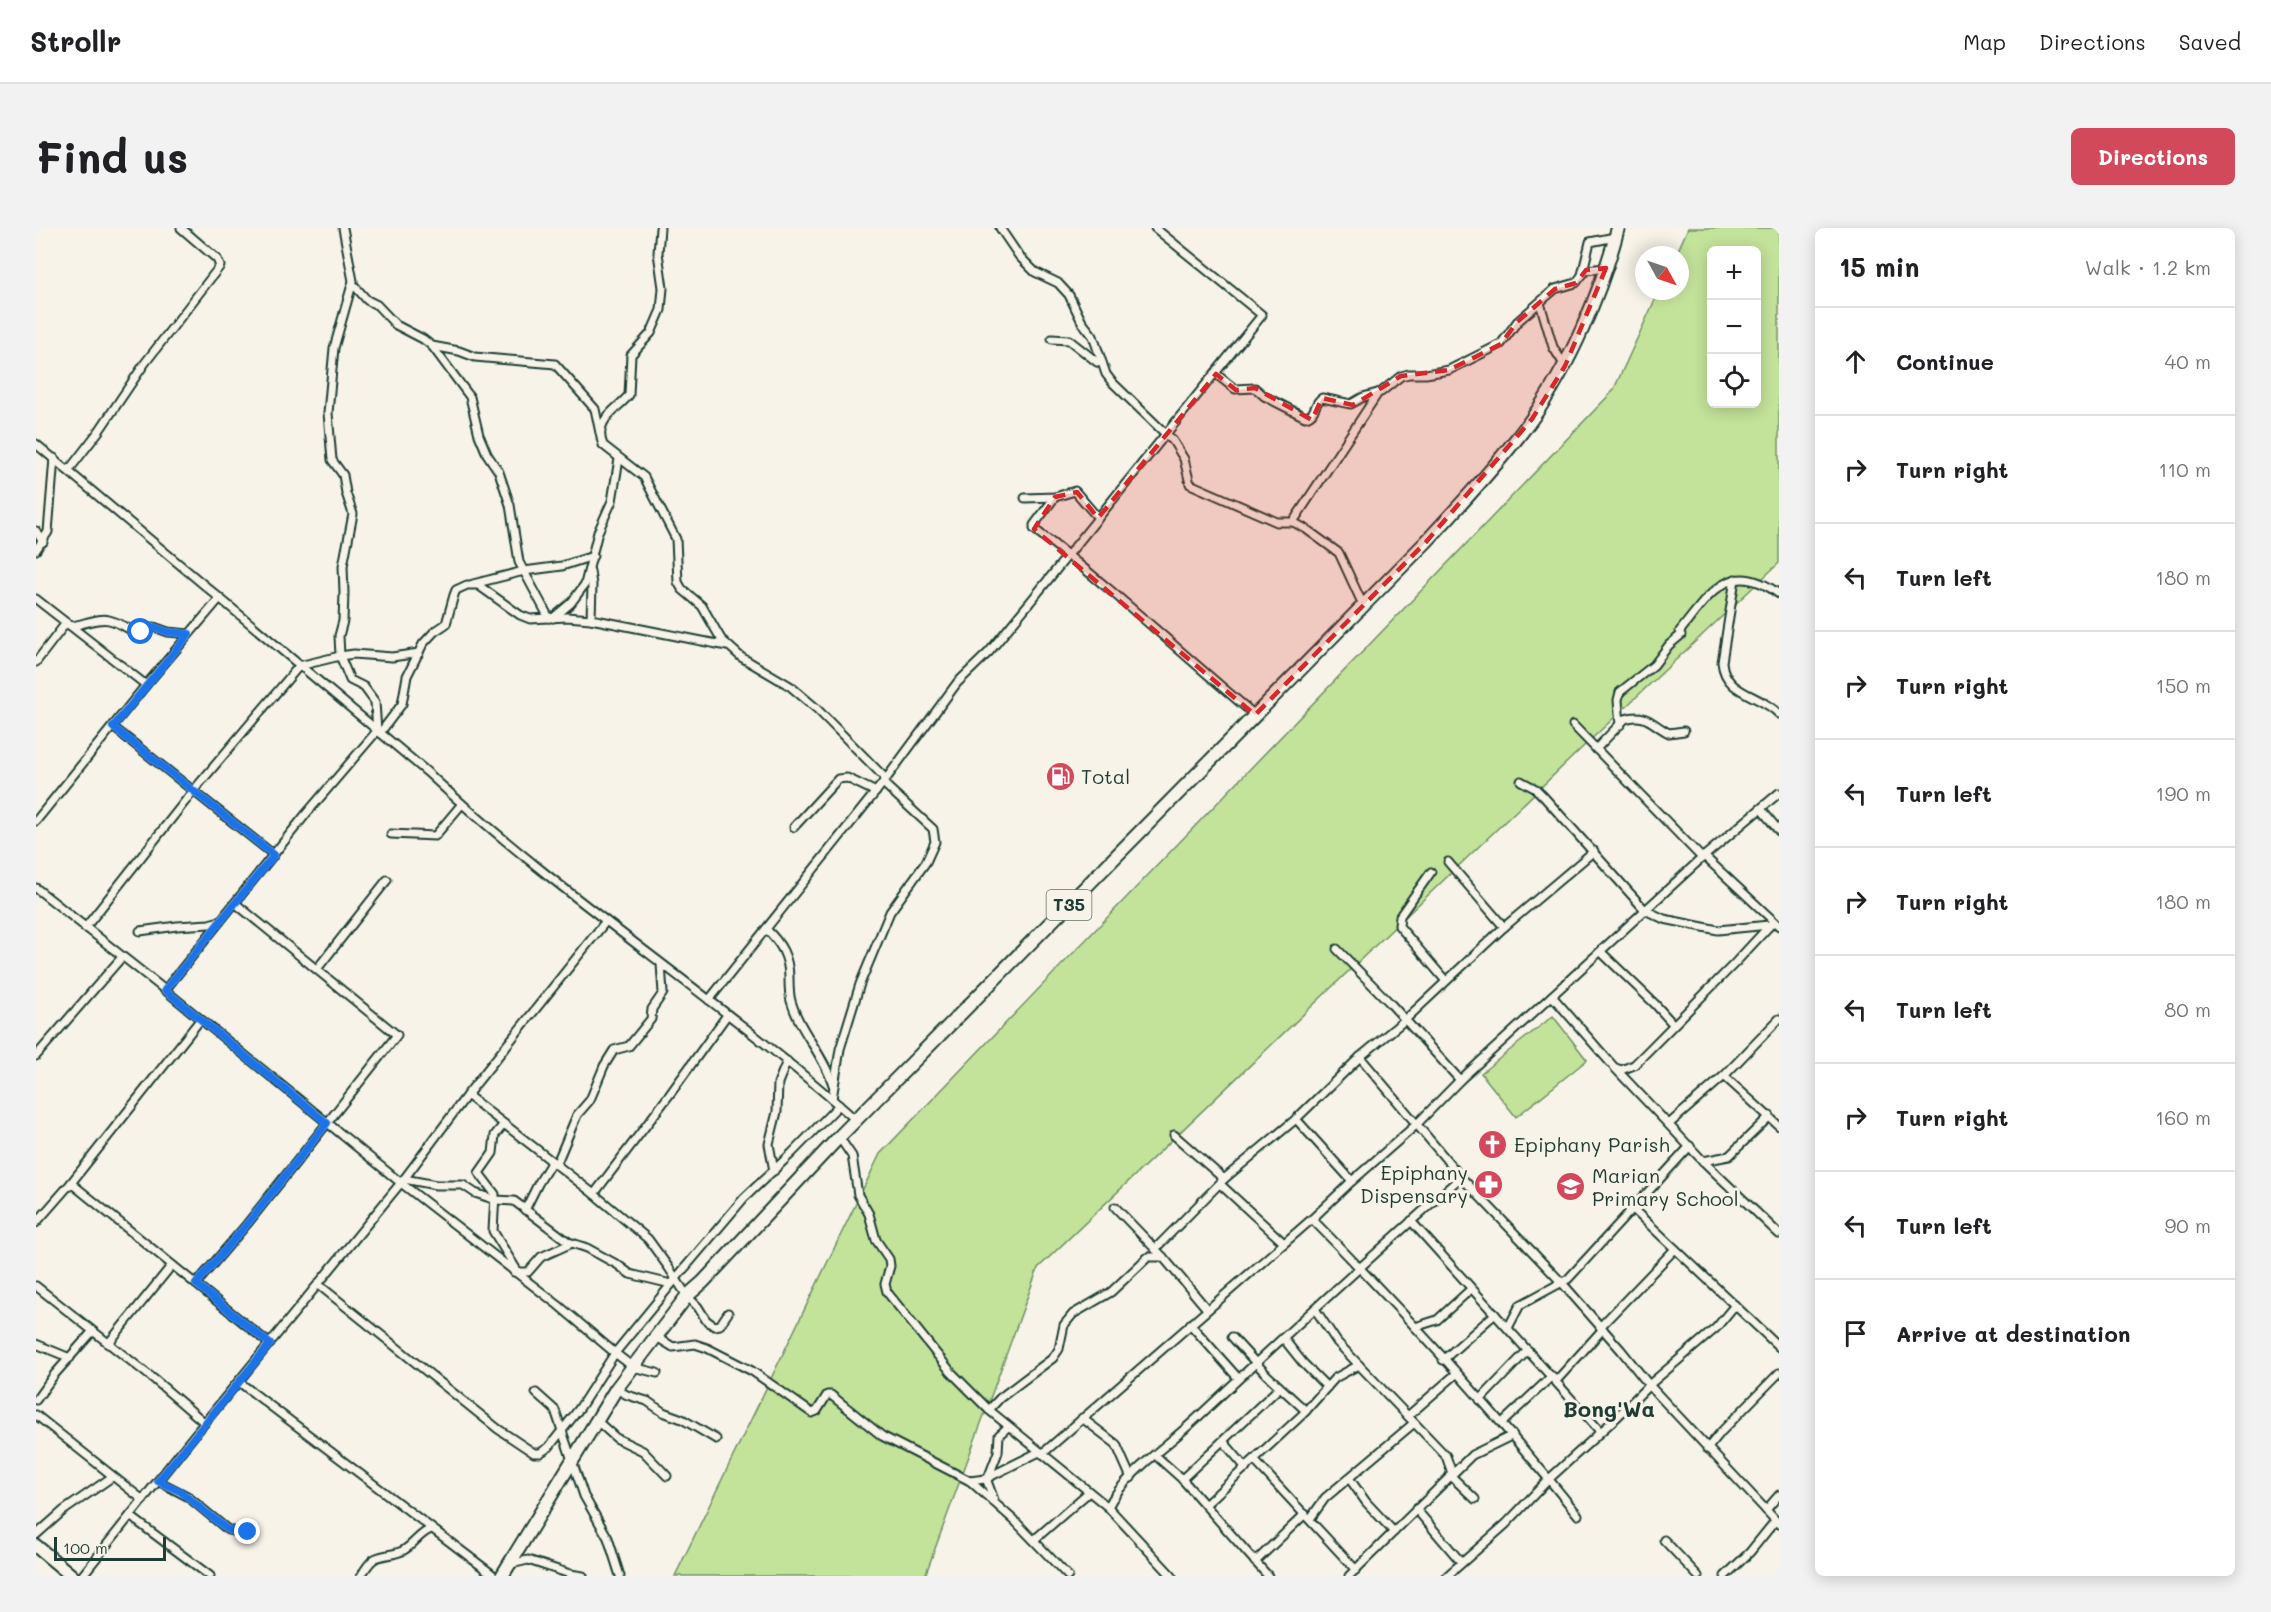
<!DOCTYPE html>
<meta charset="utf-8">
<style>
:root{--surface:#fff;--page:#f2f2f2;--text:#202124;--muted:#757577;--line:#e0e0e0;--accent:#d1495b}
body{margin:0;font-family:Mali,sans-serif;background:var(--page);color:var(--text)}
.controls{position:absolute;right:18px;top:18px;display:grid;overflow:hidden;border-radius:9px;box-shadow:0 3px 15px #0003}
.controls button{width:54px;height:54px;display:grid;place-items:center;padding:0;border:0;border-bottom:2px solid var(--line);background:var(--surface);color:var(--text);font:30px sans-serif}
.compass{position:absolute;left:1599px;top:18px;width:54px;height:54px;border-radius:50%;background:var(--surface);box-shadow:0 3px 15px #0003;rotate:130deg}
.scale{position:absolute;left:18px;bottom:15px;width:112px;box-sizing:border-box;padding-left:6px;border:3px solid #1f3d34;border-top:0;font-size:16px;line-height:21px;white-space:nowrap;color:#1f3d34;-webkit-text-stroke:4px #f7f3e8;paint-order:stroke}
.stop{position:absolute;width:18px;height:18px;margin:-14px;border:4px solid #1a73e8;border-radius:50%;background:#fff}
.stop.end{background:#1a73e8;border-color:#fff;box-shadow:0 2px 6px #0008}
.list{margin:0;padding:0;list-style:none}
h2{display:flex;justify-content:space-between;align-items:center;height:78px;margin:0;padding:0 24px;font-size:26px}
h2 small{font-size:20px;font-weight:400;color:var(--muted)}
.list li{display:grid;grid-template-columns:39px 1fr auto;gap:18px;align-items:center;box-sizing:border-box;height:108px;padding:0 24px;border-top:2px solid var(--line)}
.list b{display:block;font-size:22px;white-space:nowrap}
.list em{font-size:20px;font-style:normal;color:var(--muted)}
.icon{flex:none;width:33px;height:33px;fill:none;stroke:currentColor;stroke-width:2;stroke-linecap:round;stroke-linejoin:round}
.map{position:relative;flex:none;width:1743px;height:1348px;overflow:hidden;border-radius:9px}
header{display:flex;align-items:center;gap:36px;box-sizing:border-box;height:84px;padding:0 30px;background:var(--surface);border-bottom:2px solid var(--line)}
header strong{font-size:28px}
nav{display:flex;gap:33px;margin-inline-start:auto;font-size:21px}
.intro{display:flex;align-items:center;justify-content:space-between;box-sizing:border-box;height:144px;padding:0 36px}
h1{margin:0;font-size:42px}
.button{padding:15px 27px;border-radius:9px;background:var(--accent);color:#fff;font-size:21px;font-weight:700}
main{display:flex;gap:36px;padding:0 36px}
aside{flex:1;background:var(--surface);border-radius:9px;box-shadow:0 3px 15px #0003}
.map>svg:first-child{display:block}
.grass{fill:#c3e29a;stroke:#719067;stroke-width:1.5;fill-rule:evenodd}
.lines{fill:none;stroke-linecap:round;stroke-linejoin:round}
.street-casing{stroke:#1f3d34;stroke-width:11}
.highway-casing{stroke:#1f3d34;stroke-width:16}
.street{stroke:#f7f3e8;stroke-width:7}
.highway{stroke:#f7f3e8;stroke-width:12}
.route{stroke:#1a73e8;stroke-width:8}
.marked{fill:#d62828;fill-opacity:0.2;stroke:#d62828;stroke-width:4.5;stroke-dasharray:12 8;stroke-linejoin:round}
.labels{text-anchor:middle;stroke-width:6;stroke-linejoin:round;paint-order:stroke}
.shield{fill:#f7f3e8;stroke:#60746a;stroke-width:1.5}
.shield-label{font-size:18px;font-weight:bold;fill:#1f3d34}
.poi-label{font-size:20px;fill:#1f3d34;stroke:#f7f3e8;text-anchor:start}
.quarter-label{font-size:22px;font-weight:bold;fill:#1f3d34;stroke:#f7f3e8}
</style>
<header>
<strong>Strollr</strong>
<nav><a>Map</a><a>Directions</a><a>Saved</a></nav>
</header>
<div class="intro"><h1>Find us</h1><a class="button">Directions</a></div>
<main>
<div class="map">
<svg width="1743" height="1348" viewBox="0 0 1743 1348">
<rect width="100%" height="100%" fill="#f7f3e8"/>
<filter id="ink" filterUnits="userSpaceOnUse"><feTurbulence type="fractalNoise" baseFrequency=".0167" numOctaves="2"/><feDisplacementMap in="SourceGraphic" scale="12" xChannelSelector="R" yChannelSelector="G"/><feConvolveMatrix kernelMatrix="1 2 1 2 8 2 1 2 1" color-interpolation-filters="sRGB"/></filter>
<g filter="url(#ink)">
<g class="grass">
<path d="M1652 0H1743V335L1547 519 1002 1040 889 1348H639L844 926 1577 163 1623 63H1644V27H1640ZM1676 22H1720V176H1676Z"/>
<polygon points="1517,788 1551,832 1480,889 1445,845"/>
</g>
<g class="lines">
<defs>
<g id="street">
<path d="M624 0 622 25 627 60 625 82 615 105 595 127 593 167C581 182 557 192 567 217L608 249 640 311 642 354 646 361 666 378 685 411 705 429 754 458 780 480 850 551"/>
<polyline points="964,0 983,28 999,44 1022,55 1033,67 1046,94 1057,108 1070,146 1076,154 1137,213 1148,231 1154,256 1241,294 1257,294"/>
<polyline points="1546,47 1554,14 1579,9"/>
<polyline points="317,56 331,72 341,77 360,97 387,111 396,118 434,169 443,207 451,226 463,244 474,277 483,334 513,390"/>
<polyline points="1504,75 1517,119 1529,138"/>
<polyline points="1016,111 1033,112 1061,134 1066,135"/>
<polyline points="396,118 423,123 439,129 519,136 559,181 564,205"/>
<path d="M1180 146 1199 161 1219 160 1228 168 1269 189C1281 187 1277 175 1286 170L1315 176 1327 169 1345 164 1365 148 1373 146H1390L1413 142 1465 116 1481 94 1519 61 1540 55 1550 42 1570 40"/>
<path d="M0 216 391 544C526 670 683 770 821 893"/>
<polyline points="33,242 63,203 109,135 184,38 181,31 145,0"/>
<path d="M1019 269 998 297V301C1075 359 1145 425 1219 487"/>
<polyline points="989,270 1019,269 1039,263 1062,290"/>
<polyline points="0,303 7,314"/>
<polyline points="0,322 12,304 18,230"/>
<polyline points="554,343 556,357 555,391"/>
<path d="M1699 351 1686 434C1689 467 1725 466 1743 486"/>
<polyline points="437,356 488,343 526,338 557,328"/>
<polyline points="0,371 110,457"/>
<polyline points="1327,377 1303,325 1270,301 1257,294 1342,165"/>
<polyline points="517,390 535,375 549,356 562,304 576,273 583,231"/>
<path d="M35 398C46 397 62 389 73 392 94 397 93 410 118 399L132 404 153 406"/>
<path d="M1644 403C1673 367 1694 329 1743 366"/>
<polyline points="0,434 30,395"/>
<polyline points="1537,497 1666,630"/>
<polyline points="1584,497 1582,472 1584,464 1618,437 1633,417 1645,407"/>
<polyline points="77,499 238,627"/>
<polyline points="344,505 366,476 371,448 387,416 398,404 410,396 418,367 420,362 431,357 442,357 484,387 494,391 531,389 555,391 691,418"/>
<path d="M1560 521 1589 491C1611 484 1616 497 1633 505L1648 503"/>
<polyline points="1485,553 1500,561 1508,569 1609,682 1628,691 1682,702 1733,697"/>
<polyline points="1725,581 1743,603"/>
<polyline points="0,593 110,457 184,370"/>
<polyline points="758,599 802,551 811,550 840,564"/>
<polyline points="355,606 399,608 425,577"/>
<polyline points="1668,628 1743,698"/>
<polyline points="1412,634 1468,699"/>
<polyline points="1395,644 1364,688 1363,698 1409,752"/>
<polyline points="0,660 129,762 365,955 522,1077 579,1125 597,1139 621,1145"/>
<polyline points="49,700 158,562 263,438 304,428 318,426 356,429 383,425"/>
<path d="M730 701C745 715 753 729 753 750 753 758 753 766 755 773 764 804 788 827 797 857"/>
<polyline points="104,703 141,698 173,696 184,693"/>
<polyline points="1301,721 1353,774 1424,852"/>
<polyline points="1565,724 1619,776 1637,796"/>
<polyline points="281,741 351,652"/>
<polyline points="129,762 270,586 341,503 339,474 328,459 314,452 304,428 303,408 307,393 308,365 307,338 317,286 310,265 307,247 296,232 292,185 298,120 317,53 307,0"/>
<polyline points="1516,768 1578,839 1667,933 1743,1006"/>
<polyline points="673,772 850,551 921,455 953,424 999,368 1226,87 1119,0"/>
<polyline points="0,828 86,729"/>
<polyline points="1324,829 1425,949 1527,1056 1585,1122 1613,1157 1743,1296"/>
<polyline points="1580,840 1585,842 1598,837 1700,734 1737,694"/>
<polyline points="1688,848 1743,898"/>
<polyline points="431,867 558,966 612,1011 633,1040 651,1068 662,1079 670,1092 678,1098 684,1097 692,1085"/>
<polyline points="796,871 804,821 824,756 854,684 890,634 899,614 897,601 847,555"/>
<polyline points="1260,891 1316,953"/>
<polyline points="468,896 459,907 457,925 443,945 459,966 457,1003 482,1044"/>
<polyline points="1633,896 1688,848 1743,791"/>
<polyline points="1138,907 1188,951"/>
<polyline points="803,909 816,928 822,967 833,986 840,1012 853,1031 854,1038 849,1056 851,1064 915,1144 953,1182 1072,1279 1136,1348"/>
<polyline points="1667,933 1693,928 1734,888"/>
<polyline points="520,937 541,887 554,872 568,838 578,822 593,818 615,791 616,781 627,765 625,736"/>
<polyline points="738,943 733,916 741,884 742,855 751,833"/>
<polyline points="368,951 400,957 427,957 439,965 460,972 478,973 534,1015"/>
<polyline points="35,955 234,1116"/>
<polyline points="1184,956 1248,1015"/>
<polyline points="558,966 634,866 691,787"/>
<polyline points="1079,979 1127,1029 1171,1081"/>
<polyline points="489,982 502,956 516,933"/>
<polyline points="1598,982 1743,1119"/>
<path d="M1276 991C1369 1085 1459 1184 1542 1287"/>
<polyline points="1375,993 1564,1203"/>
<polyline points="0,995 35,955 164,792"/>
<polyline points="1119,1021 1188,951 1260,891 1324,829 1370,791 1467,700 1558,623"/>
<polyline points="478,1044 492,1044 505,1029 536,1015 551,1020 582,1037 594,1046 635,1056"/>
<polyline points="160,1056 211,996 361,807 199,675"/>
<polyline points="283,1057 462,1201 498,1225 504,1225 513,1219 543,1181 579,1125 647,1042 708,970 756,925 803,877"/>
<polyline points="0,1058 119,1152 169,1195"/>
<polyline points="1279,1081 1301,1114 1410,1228 1416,1245"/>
<polyline points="1154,1096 1202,1150"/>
<polyline points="1379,1099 1401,1092 1435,1061"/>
<polyline points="1564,1099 1639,1021"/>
<polyline points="1472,1100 1484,1077 1532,1051 1654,918"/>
<polyline points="619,1108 637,1119 659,1116 671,1120 716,1143 776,1185 781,1183 791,1167 795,1167 846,1208 934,1253 980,1294 1032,1348"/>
<polyline points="1196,1109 1231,1147 1270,1183"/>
<polyline points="1247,1110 1267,1135 1291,1159"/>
<polyline points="0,1116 34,1130"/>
<polyline points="72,1116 136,1037"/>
<polyline points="1407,1132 1459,1086"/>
<polyline points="1520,1153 1567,1101"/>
<polyline points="203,1154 456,1346"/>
<polyline points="580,1161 591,1167 611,1173 627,1184 646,1191 680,1211"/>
<polyline points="500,1165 519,1182 548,1268 572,1310 584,1348"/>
<polyline points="0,1172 18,1147 56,1104"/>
<polyline points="1444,1172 1492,1122"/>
<polyline points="953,1182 964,1170 1017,1130 1023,1121 1028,1097 1037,1086 1075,1064 1112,1029 1127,1029"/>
<polyline points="0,1187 107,1272"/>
<polyline points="1372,1188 1420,1146"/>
<polyline points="1046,1190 1080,1216 1095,1250"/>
<polyline points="560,1192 580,1210 607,1223 631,1248"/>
<polyline points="1466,1195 1516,1148"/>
<polyline points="1187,1213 1210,1240"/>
<polyline points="1671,1221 1685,1204 1743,1145"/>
<polyline points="1006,1226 1276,991 1316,953 1380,897 1424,852 1666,630 1743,565"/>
<polyline points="1119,1227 1146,1251 1232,1348"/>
<polyline points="1219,1233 1320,1342"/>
<polyline points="1414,1247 1439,1271"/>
<polyline points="1313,1250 1330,1274 1358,1304"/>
<polyline points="1146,1251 1243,1160"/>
<polyline points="122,1253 151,1268 192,1302 205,1305 218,1303"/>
<polyline points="934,1253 949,1251 1003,1224"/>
<polyline points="958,1272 951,1253 962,1224 963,1207 972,1199"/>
<polyline points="1169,1277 1267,1186 1299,1150 1323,1137"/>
<path d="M1072 1279C1088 1246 1135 1215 1162 1189 1248 1108 1336 1028 1425 949"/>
<polyline points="1380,1281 1425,1334"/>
<polyline points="1730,1282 1743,1267"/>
<polyline points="94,1288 174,1348"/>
<polyline points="1274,1291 1289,1270 1378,1195"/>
<polyline points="0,1307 27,1283 76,1249"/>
<polyline points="998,1312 1053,1264"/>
<polyline points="1628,1312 1662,1348"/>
<polyline points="1219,1334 1269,1286"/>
<polyline points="475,1336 492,1332 534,1346 547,1348"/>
<polyline points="46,1348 152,1215 368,951 431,867 570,693"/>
<path d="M325 1348C328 1343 332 1336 337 1332 344 1326 358 1328 368 1322 378 1316 384 1305 395 1301"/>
<polyline points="1313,1348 1436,1227 1477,1207"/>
<polyline points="1411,1348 1470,1296 1513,1251 1580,1190 1613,1157 1680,1100 1699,1077"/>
<polyline points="1689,1348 1714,1324 1739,1293"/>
</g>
<g id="highway">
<polyline points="0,1318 36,1348"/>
<path d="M466 1348 580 1161 651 1068 667 1054 803 909 1390 314C1426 275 1463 235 1495 192 1534 138 1565 64 1582 0"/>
</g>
</defs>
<use href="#street" class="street-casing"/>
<use href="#highway" class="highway-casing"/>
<use href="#street" class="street"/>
<use href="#highway" class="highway"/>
</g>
</g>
<g class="lines" filter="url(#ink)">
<polyline class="route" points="105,404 118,399 132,404 153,406 77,499 238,627 129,762 291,895 211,996 160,1056 234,1116 122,1253 144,1263 192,1302 212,1304"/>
</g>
<path class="marked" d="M1570 40 1529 138 1496 191 1390 314 1219 487 998 301 1019 269 1041 264 1062 290 1180 146 1200 162 1219 160 1276 192 1286 170 1317 177 1365 148 1413 142 1465 116 1481 94 1519 61 1540 55 1550 42Z"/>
<defs>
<symbol id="fuel-disc" viewBox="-11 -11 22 22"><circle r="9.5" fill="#d1495b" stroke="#f7f3e8"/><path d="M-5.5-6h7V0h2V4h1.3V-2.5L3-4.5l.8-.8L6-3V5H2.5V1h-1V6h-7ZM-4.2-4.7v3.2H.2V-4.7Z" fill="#fff"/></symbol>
<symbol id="church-disc" viewBox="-11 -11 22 22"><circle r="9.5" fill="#d1495b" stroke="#f7f3e8"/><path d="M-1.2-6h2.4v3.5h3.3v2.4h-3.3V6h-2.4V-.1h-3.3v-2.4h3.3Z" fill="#fff"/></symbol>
<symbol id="pharmacy-disc" viewBox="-11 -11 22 22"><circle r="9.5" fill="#d1495b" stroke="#f7f3e8"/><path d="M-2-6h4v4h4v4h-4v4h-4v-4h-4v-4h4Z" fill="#fff"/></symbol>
<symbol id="school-disc" viewBox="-11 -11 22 22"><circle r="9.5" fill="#d1495b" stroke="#f7f3e8"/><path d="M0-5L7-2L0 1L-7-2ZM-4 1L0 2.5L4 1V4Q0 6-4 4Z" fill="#fff"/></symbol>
</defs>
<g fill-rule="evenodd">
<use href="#fuel-disc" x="1008" y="532" width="33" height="33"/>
<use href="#church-disc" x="1440" y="900" width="33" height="33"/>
<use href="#pharmacy-disc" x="1436" y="940" width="33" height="33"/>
<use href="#school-disc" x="1518" y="942" width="33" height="33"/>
</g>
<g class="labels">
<rect class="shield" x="1010.5" y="662" width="45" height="30" rx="4.5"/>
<g class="shield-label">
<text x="1033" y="683">T35</text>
</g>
<g class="poi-label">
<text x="1045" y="556">Total</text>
<text x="1478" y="924">Epiphany Parish</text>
<text x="1432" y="952" text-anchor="end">Epiphany<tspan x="1432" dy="23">Dispensary</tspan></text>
<text x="1556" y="955">Marian<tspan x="1556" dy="23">Primary School</tspan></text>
</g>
<g class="quarter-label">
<text x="1573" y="1189">Bong'Wa</text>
</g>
</g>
</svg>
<div class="controls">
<button>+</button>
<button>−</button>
<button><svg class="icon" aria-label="locate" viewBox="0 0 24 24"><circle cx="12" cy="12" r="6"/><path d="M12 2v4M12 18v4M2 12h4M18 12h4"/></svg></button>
</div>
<svg class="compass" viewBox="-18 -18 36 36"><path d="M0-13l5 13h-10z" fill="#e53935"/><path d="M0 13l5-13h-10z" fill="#757577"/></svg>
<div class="scale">100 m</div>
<div class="stop" style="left:105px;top:404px"></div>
<div class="stop end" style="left:212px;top:1304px"></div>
</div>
<aside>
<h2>15 min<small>Walk · 1.2 km</small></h2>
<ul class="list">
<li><svg class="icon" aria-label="ahead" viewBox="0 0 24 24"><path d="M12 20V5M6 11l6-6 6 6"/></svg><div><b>Continue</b></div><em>40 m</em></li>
<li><svg class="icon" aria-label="right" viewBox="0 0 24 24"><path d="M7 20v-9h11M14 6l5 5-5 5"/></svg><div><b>Turn right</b></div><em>110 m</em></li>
<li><svg class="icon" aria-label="left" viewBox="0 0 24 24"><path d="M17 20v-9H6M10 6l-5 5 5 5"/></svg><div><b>Turn left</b></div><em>180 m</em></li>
<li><svg class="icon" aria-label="right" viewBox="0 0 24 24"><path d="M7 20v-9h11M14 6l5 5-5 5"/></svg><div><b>Turn right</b></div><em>150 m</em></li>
<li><svg class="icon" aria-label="left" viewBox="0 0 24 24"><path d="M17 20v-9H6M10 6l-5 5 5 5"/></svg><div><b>Turn left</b></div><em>190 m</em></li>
<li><svg class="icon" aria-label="right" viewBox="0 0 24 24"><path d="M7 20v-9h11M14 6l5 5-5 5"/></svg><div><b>Turn right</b></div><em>180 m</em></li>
<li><svg class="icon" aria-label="left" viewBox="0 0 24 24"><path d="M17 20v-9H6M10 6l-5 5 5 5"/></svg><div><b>Turn left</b></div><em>80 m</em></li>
<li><svg class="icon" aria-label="right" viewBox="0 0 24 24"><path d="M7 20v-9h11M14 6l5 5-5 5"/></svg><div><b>Turn right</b></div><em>160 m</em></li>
<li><svg class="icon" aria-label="left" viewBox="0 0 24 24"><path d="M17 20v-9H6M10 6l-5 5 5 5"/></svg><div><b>Turn left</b></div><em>90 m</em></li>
<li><svg class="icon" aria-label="arrive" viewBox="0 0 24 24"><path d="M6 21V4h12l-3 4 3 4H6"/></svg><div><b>Arrive at destination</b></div></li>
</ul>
</aside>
</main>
